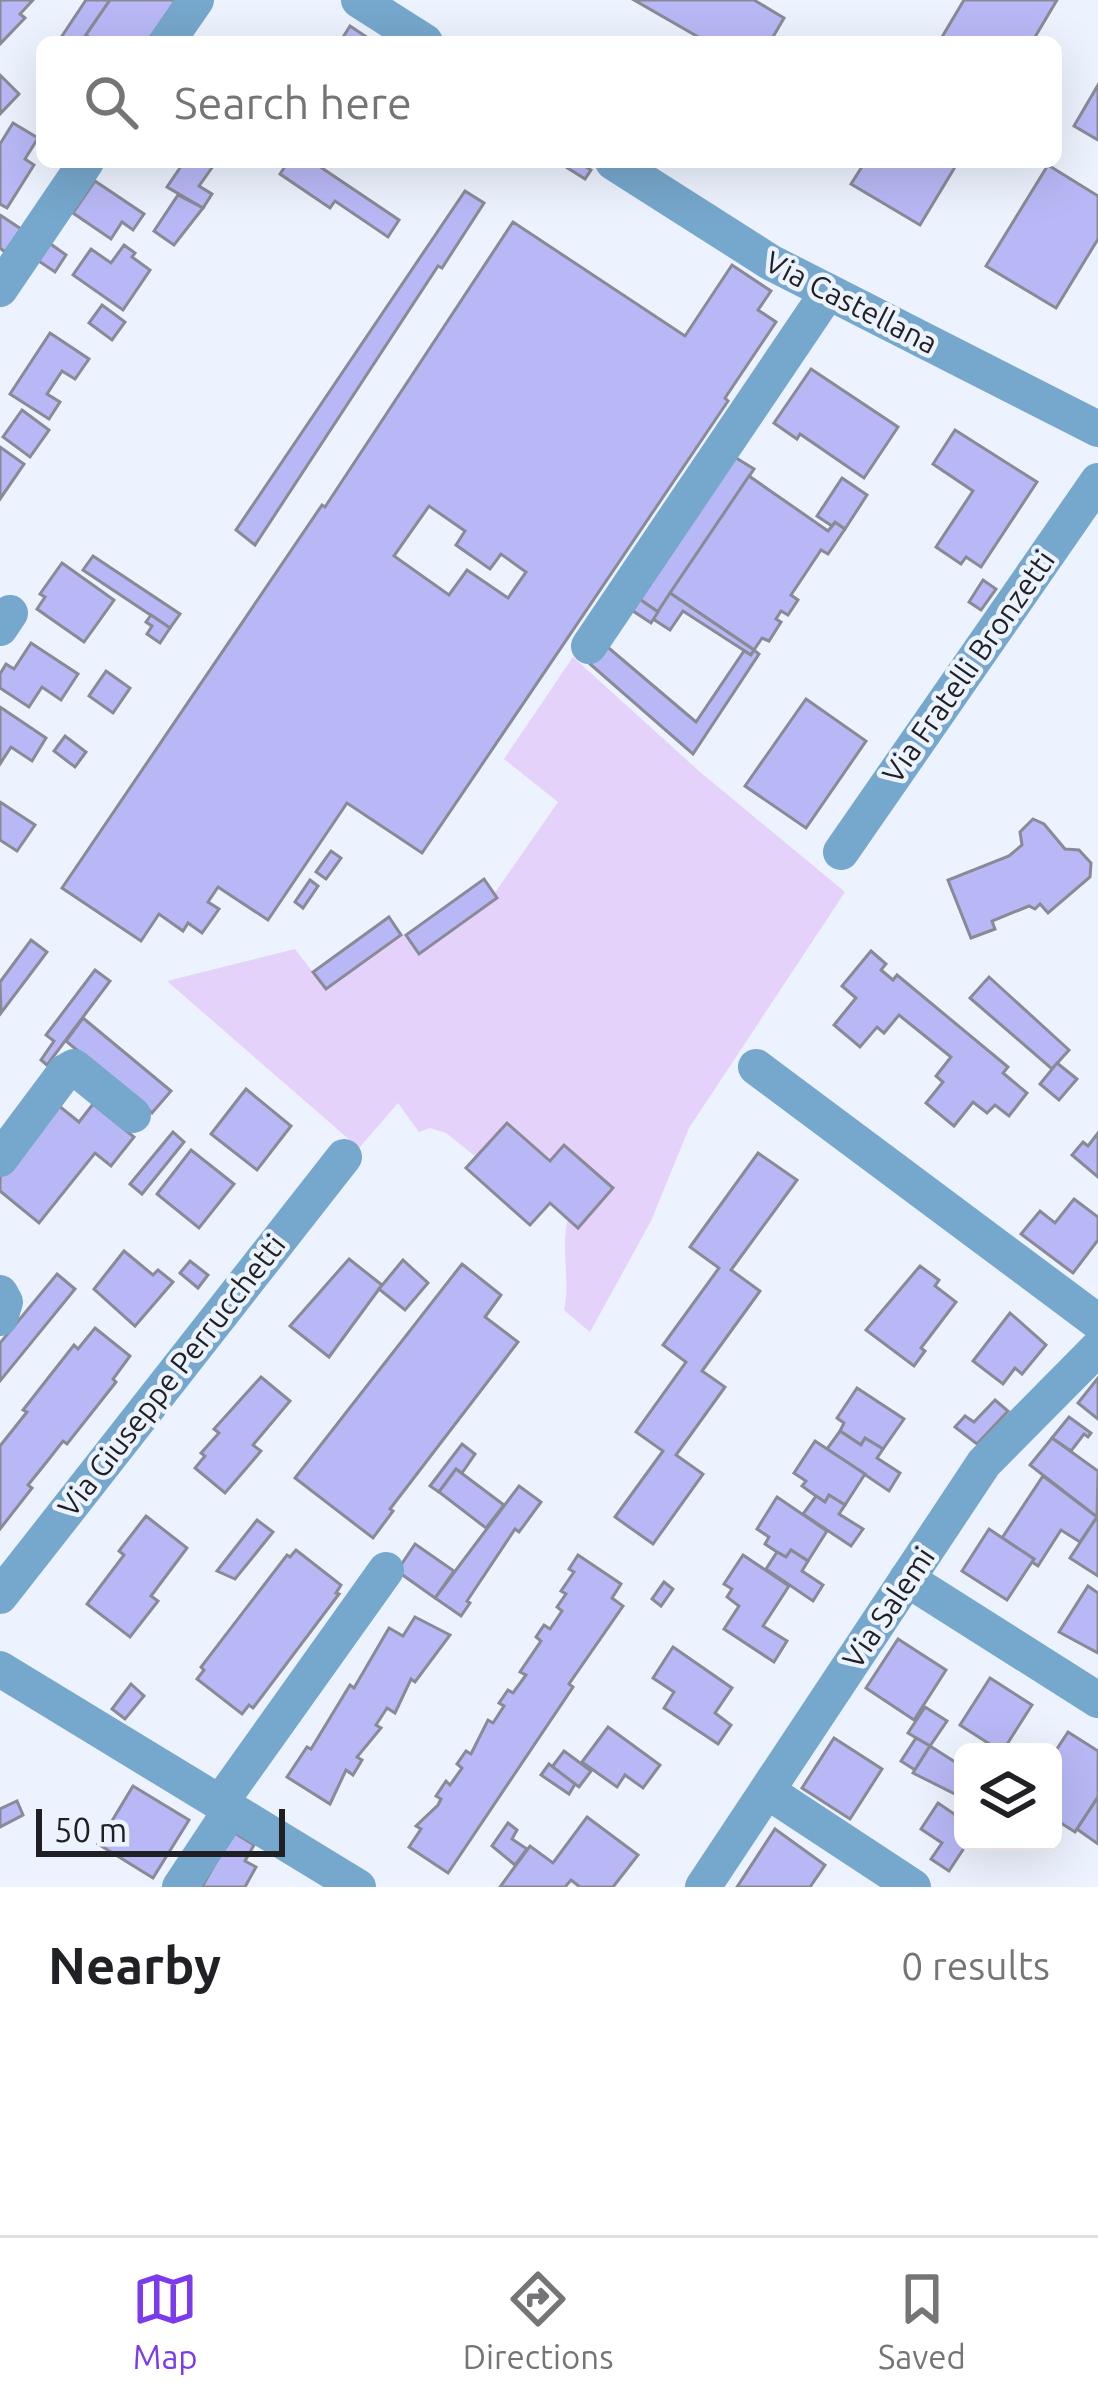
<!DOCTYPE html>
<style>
:root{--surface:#fff;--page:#f6f6f6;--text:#202124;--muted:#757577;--line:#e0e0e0;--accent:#7c3aed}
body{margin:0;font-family:Ubuntu,sans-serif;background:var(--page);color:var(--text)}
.controls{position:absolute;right:36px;bottom:36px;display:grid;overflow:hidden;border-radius:18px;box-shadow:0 12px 48px #0002}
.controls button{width:108px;height:108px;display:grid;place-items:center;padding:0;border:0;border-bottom:3px solid var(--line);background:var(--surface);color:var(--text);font:60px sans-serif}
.scale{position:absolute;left:36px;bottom:30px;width:249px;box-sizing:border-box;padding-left:12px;border:6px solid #1e2024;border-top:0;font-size:33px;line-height:42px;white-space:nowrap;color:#1e2024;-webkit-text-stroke:9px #ecf2fe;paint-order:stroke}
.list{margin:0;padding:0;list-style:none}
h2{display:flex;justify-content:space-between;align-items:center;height:156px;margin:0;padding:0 48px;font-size:51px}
h2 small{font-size:39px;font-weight:400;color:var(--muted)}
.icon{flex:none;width:66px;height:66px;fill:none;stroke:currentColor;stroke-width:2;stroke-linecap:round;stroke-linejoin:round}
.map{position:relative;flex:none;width:1098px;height:1887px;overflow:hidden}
.search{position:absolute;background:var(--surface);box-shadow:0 12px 48px #0002;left:36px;right:36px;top:36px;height:132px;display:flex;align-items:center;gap:30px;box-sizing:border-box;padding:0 42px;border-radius:18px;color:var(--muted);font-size:45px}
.sheet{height:348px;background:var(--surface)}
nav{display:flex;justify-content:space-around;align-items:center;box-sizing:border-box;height:168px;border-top:3px solid var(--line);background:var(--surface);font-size:33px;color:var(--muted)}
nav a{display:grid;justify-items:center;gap:6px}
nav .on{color:var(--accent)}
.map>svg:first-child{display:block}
.green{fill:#e4d2fb}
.building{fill:#b8b8f6;stroke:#898a95;stroke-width:3;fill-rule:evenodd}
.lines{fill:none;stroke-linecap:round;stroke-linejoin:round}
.minor{stroke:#76a7cc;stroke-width:36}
.labels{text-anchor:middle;stroke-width:9;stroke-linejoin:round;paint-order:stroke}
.street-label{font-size:30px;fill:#1e2024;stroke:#ecf2fe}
</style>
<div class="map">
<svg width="1098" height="1887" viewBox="0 0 1098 1887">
<rect width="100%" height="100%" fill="#ecf2fe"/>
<path class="green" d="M573 657 700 772 845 892 689 1128 651 1221 590 1332 564 1310C571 1279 560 1250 568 1219L578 1227 550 1161 507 1123 476 1157 446 1133 430 1128 419 1132 398 1103 359 1148 167 981 295 949 326 989 401 935H406L420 953 496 899 494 894 558 802 504 759Z"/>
<g class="building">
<polygon points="0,0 33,0 20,14 25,18 0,44"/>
<polygon points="86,0 110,0 86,35 93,40 58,42"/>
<polygon points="110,0 176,0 147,42 96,42 86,35"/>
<polygon points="634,0 754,0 784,18 770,42 707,42"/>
<polygon points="964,0 1057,0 1032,42 939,42"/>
<polygon points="350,26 374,42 340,42"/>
<polygon points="0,75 19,94 0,114"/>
<polygon points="1098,85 1098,140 1074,126"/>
<polygon points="13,123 38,138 25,159 34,165 7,208 0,204 0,144"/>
<polygon points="184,162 216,162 199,186 212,194 203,208 167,187"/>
<polygon points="288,162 313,162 399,220 388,237 335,201 330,208 280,174"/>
<polygon points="558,162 578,162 591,170 585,179"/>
<polygon points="865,162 958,162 920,225 851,184"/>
<polygon points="1048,165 1098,196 1098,239 1056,308 986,266"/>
<polygon points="95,181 144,214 133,230 122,222 111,239 73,213"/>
<polygon points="465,191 484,203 442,268 438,266 255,545 236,530"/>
<polygon points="178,195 203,208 174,245 154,231"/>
<polygon points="0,215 21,229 5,252 0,248"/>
<path d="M513 222 685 336 732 265 771 291 758 310 776 322 725 398 728 401 422 853 347 803 268 920 218 887 208 902 219 909 202 933 188 923 183 931 159 914 141 941 62 888 322 505 325 507ZM429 506 465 531 456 545 490 569 501 554 526 572 508 598 467 570 449 595 394 556Z"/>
<polygon points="45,240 66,255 55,272 33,257"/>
<polygon points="124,245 135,253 132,257 150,270 123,310 73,275 91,249 111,263"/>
<polygon points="102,305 125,322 112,340 89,323"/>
<polygon points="50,333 89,359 75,379 62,371 47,394 60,402 49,419 10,394"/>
<polygon points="811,369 898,427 864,478 800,434 797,439 774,423"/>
<polygon points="22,410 49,430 30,457 3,437"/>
<polygon points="955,430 1037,482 981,567 966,557 961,564 936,547 973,491 933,464"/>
<polygon points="0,447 24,464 0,499"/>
<polygon points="733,456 754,469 658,612 638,598"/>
<polygon points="749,476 828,531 835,522 845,529 828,554 821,550 791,595 798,600 788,615 781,611 776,619 781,622 769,641 762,638 754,650 670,593"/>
<polygon points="842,478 867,495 845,529 835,522 832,526 817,516"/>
<polygon points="93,556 180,614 170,628 83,570"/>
<polygon points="62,563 114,600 84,642 37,609 45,597 40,594"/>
<polygon points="983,580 996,589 981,610 969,602"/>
<polygon points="670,593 754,650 751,655 683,611 670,630 653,619"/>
<polygon points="638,598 658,612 651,623 630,609"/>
<polygon points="151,615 170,628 160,643 147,634 152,626 146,622"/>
<polygon points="31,643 78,674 61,700 42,687 29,707 0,688 0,674 6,664 14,669"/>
<polygon points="604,644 696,722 744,651 751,655 754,650 759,654 693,754 590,664"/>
<polygon points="106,671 130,688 113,713 89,696"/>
<polygon points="806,699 866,741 806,828 745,786"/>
<polygon points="0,707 46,738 32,761 11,747 0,764"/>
<polygon points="65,736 86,752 75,767 54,751"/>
<polygon points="0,802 35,825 17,851 0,840"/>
<polygon points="1033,819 1044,824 1065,849 1079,850 1091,863 1090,877 1048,913 1040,904 1035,909 1029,906 992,921 995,929 971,938 948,880 1009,856 1022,845 1020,832"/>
<polygon points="331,851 341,858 326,879 316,872"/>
<polygon points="484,879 497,898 419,954 406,935"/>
<polygon points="310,880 318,886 303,908 295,902"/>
<polygon points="389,917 401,935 326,989 313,972"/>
<polygon points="31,940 47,952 1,1013 0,982"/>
<polygon points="871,951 886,964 881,970 893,980 897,975 1008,1067 1003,1073 1027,1093 1009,1116 995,1105 987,1113 973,1102 954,1126 926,1103 943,1082 936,1076 951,1057 899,1015 884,1033 877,1027 860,1047 834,1025 856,998 842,986"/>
<polygon points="95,970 110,981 47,1065 41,1060 54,1041 46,1035"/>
<polygon points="989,977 1069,1050 1052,1069 970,998"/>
<polygon points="83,1018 171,1091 152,1113 66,1041"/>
<polygon points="1057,1063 1077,1079 1059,1100 1040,1084"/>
<polygon points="246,1089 291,1126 257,1170 211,1134"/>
<polygon points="93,1104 134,1137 111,1166 95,1153 39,1223 0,1191 0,1177 58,1105 79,1122"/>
<polygon points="507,1123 550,1161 564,1145 613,1188 578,1228 550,1203 530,1225 466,1168"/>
<polygon points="173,1132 184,1142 142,1194 130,1184"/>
<polygon points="1098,1133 1098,1177 1072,1155 1083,1142 1088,1146"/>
<polygon points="191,1150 234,1184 199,1228 157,1194"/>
<polygon points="758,1153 797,1180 731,1270 760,1291 702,1371 725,1387 676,1455 703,1474 653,1544 615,1517 663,1451 636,1432 686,1362 663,1345 719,1268 690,1247"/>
<polygon points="1074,1199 1098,1217 1098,1240 1073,1273 1021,1234 1040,1211 1055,1223"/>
<polygon points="124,1251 153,1275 158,1270 173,1282 135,1326 94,1289"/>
<polygon points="349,1259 382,1285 329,1357 290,1326"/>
<polygon points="403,1260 428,1283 405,1310 379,1289"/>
<polygon points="190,1261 208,1275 198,1288 180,1273"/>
<polygon points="462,1264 501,1295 485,1317 518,1342 390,1509 393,1511 373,1538 295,1478"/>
<polygon points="920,1266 939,1280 935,1286 956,1302 921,1348 925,1351 914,1366 866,1330"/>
<polygon points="57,1274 75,1289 0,1381 0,1343"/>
<polygon points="1010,1313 1046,1345 1022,1374 1015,1368 1003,1384 973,1361"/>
<polygon points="95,1328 130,1356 113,1379 116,1382 67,1444 63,1441 45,1464 28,1485 32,1488 0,1529 0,1446 27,1412 23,1410 74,1345 78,1349"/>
<polygon points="261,1377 290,1401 253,1445 261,1451 225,1493 195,1468 205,1456 201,1453 219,1433 214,1429"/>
<polygon points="1098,1378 1098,1419 1078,1403"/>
<polygon points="857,1388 904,1419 883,1449 865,1438 861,1445 840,1431 844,1423 837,1418"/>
<polygon points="995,1400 1008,1411 977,1444 955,1427 965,1416 974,1422"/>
<polygon points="1069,1417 1091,1433 1088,1437 1084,1434 1071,1451 1052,1438"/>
<polygon points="840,1431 861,1445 865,1438 883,1449 877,1458 900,1473 889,1491 827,1449"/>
<polygon points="1052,1438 1098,1471 1097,1517 1030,1465"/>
<polygon points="815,1441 865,1474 845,1505 829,1495 825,1502 816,1496 802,1486 806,1481 794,1473"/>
<polygon points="462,1444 475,1454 462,1473 456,1469 439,1492 430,1486"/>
<polygon points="456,1469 504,1505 486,1528 439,1492"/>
<polygon points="1043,1476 1097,1517 1080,1542 1061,1530 1038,1566 1032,1562 1034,1559 1002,1538"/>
<polygon points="519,1486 541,1502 519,1532 515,1529 467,1601 470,1603 461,1616 435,1598"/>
<polygon points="829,1495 845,1505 839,1514 863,1529 851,1546 803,1514 816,1496 825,1502"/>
<polygon points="777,1497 827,1531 808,1561 791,1550 786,1557 777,1552 765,1544 769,1537 757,1529"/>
<polygon points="146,1516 187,1548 151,1596 158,1601 130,1637 87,1604 124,1555 119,1551"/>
<polygon points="1097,1517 1098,1517 1098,1576 1070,1558"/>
<polygon points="257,1520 273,1532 235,1579 217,1571"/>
<polygon points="989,1529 1034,1559 1007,1600 962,1571"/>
<polygon points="415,1544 454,1571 435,1598 397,1571"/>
<polygon points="296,1550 341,1585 336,1593 339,1594 253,1708 249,1705 242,1714 197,1679 204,1670 201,1667 287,1555 290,1557"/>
<polygon points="791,1550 808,1561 802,1571 823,1585 813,1601 766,1569 777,1552 786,1557"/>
<polygon points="578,1555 621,1584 612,1598 623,1606 569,1684 573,1687 448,1873 409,1847 421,1829 416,1826 438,1805 441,1799 436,1796 446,1781 450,1785 462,1768 457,1764 466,1751 471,1754 488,1720 493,1723 504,1706 499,1703 508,1690 513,1693 526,1675 520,1672 541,1641 536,1637 544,1625 550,1629 562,1611 557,1607 566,1594 561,1591 574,1572 569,1569"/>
<polygon points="743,1555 789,1586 763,1626 787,1641 774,1662 724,1629 739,1606 727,1597 732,1589 724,1584"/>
<polygon points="664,1582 673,1589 661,1606 652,1599"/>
<polygon points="1088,1586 1098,1593 1098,1653 1059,1632"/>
<polygon points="415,1617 450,1635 415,1682 411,1679 395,1713 387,1708 376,1725 381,1728 357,1757 362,1760 353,1775 346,1770 330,1804 287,1777 307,1747 311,1749 350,1685 354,1688 389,1628 403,1636"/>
<polygon points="898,1639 946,1670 914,1720 866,1688"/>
<polygon points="673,1647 732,1688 715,1713 731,1725 718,1744 664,1708 674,1692 653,1678"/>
<polygon points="990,1678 1032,1705 1002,1752 960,1725"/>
<polygon points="131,1684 144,1696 125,1719 112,1709"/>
<polygon points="925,1707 947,1721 930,1746 908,1733"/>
<polygon points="608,1727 660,1765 643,1788 625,1775 617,1787 582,1762"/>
<polygon points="1068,1732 1098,1751 1098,1797 1075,1832 1053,1818 1053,1755"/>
<polygon points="834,1738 882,1769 850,1819 802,1788"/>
<polygon points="916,1738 930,1746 915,1770 901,1761"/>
<polygon points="930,1746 963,1767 963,1798 913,1773"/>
<polygon points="564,1751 591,1771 579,1787 552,1767"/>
<polygon points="549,1764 575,1784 569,1794 541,1775"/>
<polygon points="133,1786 189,1820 153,1878 98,1844"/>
<polygon points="1098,1797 1098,1844 1077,1829"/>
<polygon points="17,1801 23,1815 0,1827 0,1809"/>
<polygon points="938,1803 963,1820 963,1842 968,1842 949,1871 931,1859 942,1843 921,1829"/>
<polygon points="587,1817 638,1855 613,1887 580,1887 571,1880 565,1887 500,1887 530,1846 553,1863"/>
<polygon points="508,1823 517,1830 512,1839 527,1849 515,1865 492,1846"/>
<polygon points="775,1829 825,1865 810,1887 737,1887"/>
<polygon points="233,1832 254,1845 245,1861 256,1867 245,1887 202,1887"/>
</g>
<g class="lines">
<g class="minor">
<polyline points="359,0 425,42"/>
<polyline points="167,42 196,0"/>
<polyline points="613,162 770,262 1098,429"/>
<polyline points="0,289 86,162"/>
<polyline points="0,628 10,613"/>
<polyline points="589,646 828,292"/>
<polyline points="841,852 1098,481"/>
<polyline points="756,1067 1098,1322"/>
<polyline points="0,1159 65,1072 74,1067 133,1115"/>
<polyline points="0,1293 5,1302 0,1318"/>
<polyline points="907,1579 1098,1700"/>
<polyline points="0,1596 344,1157"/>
<polyline points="0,1669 358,1887"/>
<polyline points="767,1791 913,1887"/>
<polyline points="220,1803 386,1570"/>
<polyline points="180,1887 231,1810"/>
<polyline points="703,1887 984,1463 1098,1348"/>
</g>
</g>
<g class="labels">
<g class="street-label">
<text transform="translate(851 303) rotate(27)" y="10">Via Castellana</text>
<text transform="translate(969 667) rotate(-55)" y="10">Via Fratelli Bronzetti</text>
<text transform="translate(172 1376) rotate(-52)" y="10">Via Giuseppe Perrucchetti</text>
<text transform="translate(889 1608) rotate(-56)" y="10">Via Salemi</text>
</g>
</g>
</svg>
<div class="controls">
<button><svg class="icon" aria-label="layers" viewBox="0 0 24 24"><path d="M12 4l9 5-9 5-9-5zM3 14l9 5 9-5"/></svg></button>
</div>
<div class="scale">50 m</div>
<div class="search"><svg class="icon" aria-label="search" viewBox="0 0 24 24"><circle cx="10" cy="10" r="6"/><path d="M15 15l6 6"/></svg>Search here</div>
</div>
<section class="sheet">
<h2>Nearby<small>0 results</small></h2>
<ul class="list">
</ul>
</section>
<nav>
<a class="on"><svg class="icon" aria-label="map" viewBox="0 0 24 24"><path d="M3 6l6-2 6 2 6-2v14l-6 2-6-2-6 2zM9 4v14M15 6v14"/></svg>Map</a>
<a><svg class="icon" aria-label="directions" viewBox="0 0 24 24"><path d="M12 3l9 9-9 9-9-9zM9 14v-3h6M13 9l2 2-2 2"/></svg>Directions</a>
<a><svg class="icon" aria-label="saved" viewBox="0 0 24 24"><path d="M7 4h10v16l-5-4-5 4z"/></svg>Saved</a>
</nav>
